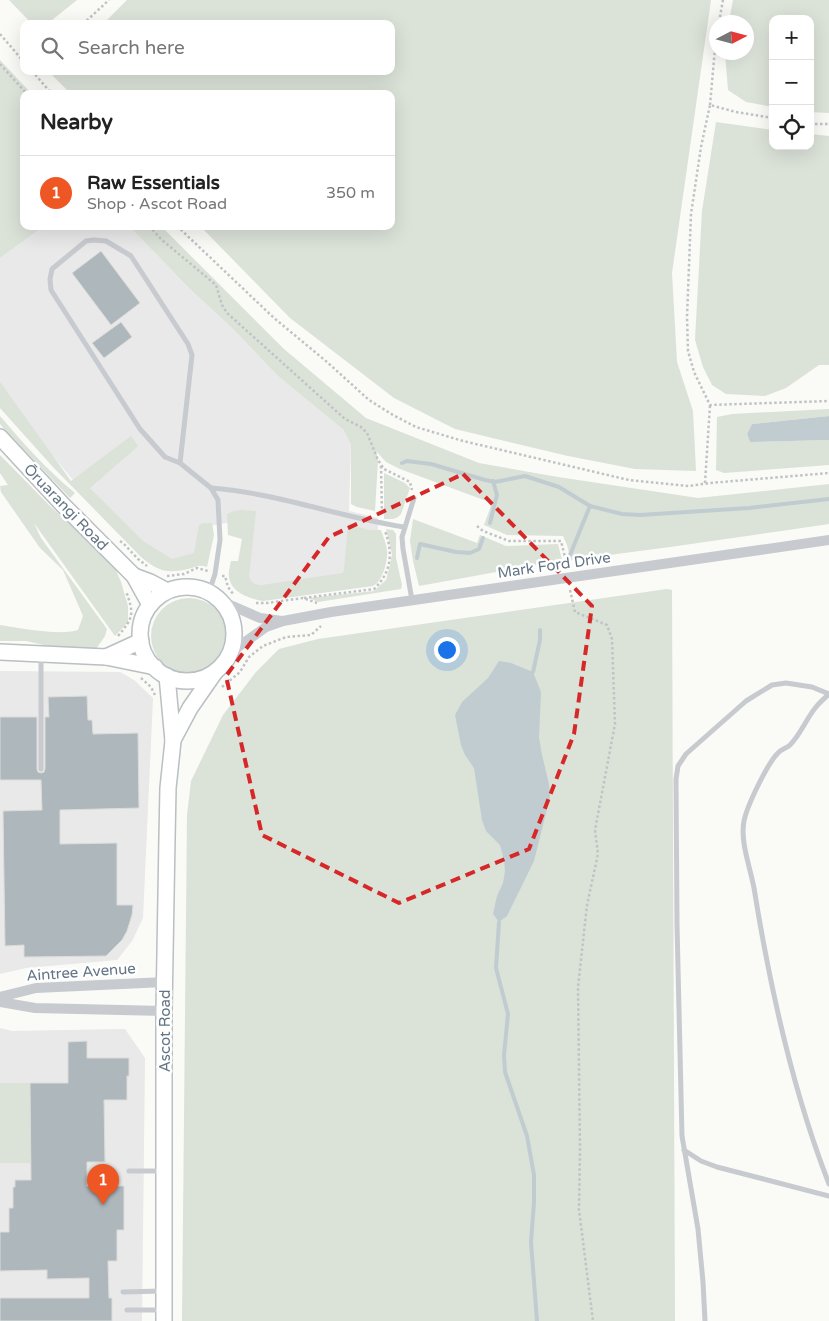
<!DOCTYPE html>
<meta charset="utf-8">
<style>
:root{--surface:#fff;--page:#f6f6f6;--text:#222;--muted:#767676;--line:#e0e0e0;--accent:#ee5723}
body{margin:0;font-family:"Varela Round",sans-serif;background:var(--page);color:var(--text)}
.controls{position:absolute;right:15px;top:15px;display:grid;overflow:hidden;border-radius:10px;box-shadow:0 5px 20px #0002}
.controls button{width:45px;height:45px;display:grid;place-items:center;padding:0;border:0;border-bottom:1px solid var(--line);background:var(--surface);color:var(--text);font:25px sans-serif}
.compass{position:absolute;left:709px;top:15px;width:45px;height:45px;border-radius:50%;background:var(--surface);box-shadow:0 5px 20px #0002;rotate:84deg}
.you{position:absolute;left:446px;top:649px;width:18px;height:18px;margin:-12px;border:4px solid #fff;border-radius:50%;background:#1a73e8;box-shadow:0 0 0 8px #1a73e833}
.badge{display:grid;place-items:center;width:32px;height:32px;border-radius:50%;background:var(--accent);color:#fff;font-size:16px;font-weight:700}
.pin{position:absolute;translate:-50% -41px;filter:drop-shadow(0 1px 2px #0008)}
.pin::after{content:'';position:absolute;top:26px;width:18px;height:15px;background:inherit;clip-path:polygon(0 0,100% 0,50% 100%)}
.list{margin:0;padding:0;list-style:none}
h2{display:flex;justify-content:space-between;align-items:center;height:65px;margin:0;padding:0 20px;font-size:21px}
h2 small{font-size:16px;font-weight:400;color:var(--muted)}
.list li{display:grid;grid-template-columns:32px 1fr auto;gap:15px;align-items:center;box-sizing:border-box;height:75px;padding:0 20px;border-top:1px solid var(--line)}
.list b{display:block;font-size:19px;white-space:nowrap}
.list p{margin:0;font-size:16px;white-space:nowrap;color:var(--muted)}
.list em{font-size:16px;font-style:normal;color:var(--muted)}
.icon{flex:none;width:28px;height:28px;fill:none;stroke:currentColor;stroke-width:2;stroke-linecap:round;stroke-linejoin:round}
.map{position:relative;flex:none;width:829px;height:1321px;overflow:hidden}
.search{position:absolute;background:var(--surface);box-shadow:0 5px 20px #0002;left:20px;top:20px;width:375px;height:55px;display:flex;align-items:center;gap:12px;box-sizing:border-box;padding:0 18px;border-radius:10px;color:var(--muted);font-size:19px}
.panel{position:absolute;background:var(--surface);box-shadow:0 5px 20px #0002;left:20px;top:90px;width:375px;height:140px;border-radius:10px}
.map>svg:first-child{display:block}
.built{fill:#e8e9e8}
.green{fill:#dbe2d8}
.water{fill:#c1ccd1}
.lines{fill:none;stroke-linecap:round;stroke-linejoin:round}
.stream{stroke:#c1ccd1;stroke-width:4}
.building{fill:#aeb7bc;stroke:#dcdcd9}
.secondary-casing{stroke:#b9bfc3;stroke-width:18}
.path{stroke:#c0c3c5;stroke-width:2.5;stroke-dasharray:2.5 2.5;stroke-linecap:butt}
.lane{stroke:#c7cbcf;stroke-width:5}
.street{stroke:#c7cbcf;stroke-width:10}
.secondary{stroke:#fff;stroke-width:15}
.marked{fill:none;stroke:#d62828;stroke-width:4;stroke-dasharray:10 6;stroke-linejoin:round}
.labels{text-anchor:middle;stroke-width:5;stroke-linejoin:round;paint-order:stroke}
.street-label{font-size:15px;fill:#637584;stroke:#fff}
</style>
<div class="map">
<svg width="829" height="1321" viewBox="0 0 829 1321">
<rect width="100%" height="100%" fill="#fafaf7"/>
<g class="built">
<polygon points="44,226 129,226 189,288 234,330 278,376 345,430 351,445 349,511 378,518 378,563 376,574 262,592 244,585 248,519 204,527 201,557 172,565 143,546 90,488 72,479 0,392 0,258"/>
<polygon points="0,671 120,672 134,680 153,698 143,918 132,941 117,960 26,968 0,974"/>
<polygon points="0,1028 12,1031 125,1029 145,1058 142,1321 0,1321"/>
</g>
<g class="green">
<polygon points="9,0 77,0 47,24 32,24"/>
<polygon points="127,0 711,0 672,273 677,362 693,411 696,471 635,469 568,456 455,429 394,398 290,318 200,226 391,226 391,94 71,94 52,75 56,71 391,71 391,24 103,24"/>
<polygon points="733,0 829,0 829,113 810,112 810,19 773,19 773,107 746,102 728,90 725,53 746,52 746,22 729,22"/>
<polygon points="0,60 32,94 24,94 24,226 44,226 0,258"/>
<polygon points="716,122 773,130 773,146 810,146 810,134 829,136 829,365 819,365 786,388 765,396 726,394 712,385 703,367 695,340 702,211"/>
<polygon points="129,226 161,226 284,349 366,418 479,463 558,477 698,498 829,484 829,524 670,547 571,560 567,545 563,536 507,535 484,525 492,503 400,469 386,462 376,451 378,460 375,511 357,507 351,504 351,445 344,430 278,376 234,330 189,288"/>
<path d="M0 382 71 481 131 436 138 446 90 488 143 541 172 559 194 553 199 525 203 523H212L214 535 207 567C198 564 197 567 188 569 166 574 158 571 141 557L52 466 0 408Z"/>
<polygon points="829,409 829,416 752,424 747,434 750,442 829,440 829,465 724,473 716,470 717,417 732,414"/>
<path d="M0 416C23 443 47 470 75 493L70 498 7 432 0 424Z"/>
<path d="M0 455 51 507 91 543 115 568 121 582 128 606V622L115 636 34 523 41 538 107 629 105 636 96 649H62L26 641H0V625C20 628 59 636 78 630L83 616 63 570 40 548 1 492 0 486 8 485 0 473Z"/>
<path d="M384 473 405 483 410 488 401 514C396 520 391 519 384 519Z"/>
<path d="M240 510 256 511 249 577C252 583 255 585 262 585L343 573 344 570 348 524 369 530H381C383 536 386 543 387 550 388 560 383 581 373 586L263 601C251 599 231 593 229 577 228 572 230 567 231 561H238L242 539 228 535 227 514 234 511Z"/>
<polygon points="413,519 477,543 480,535 506,546 558,544 562,560 419,586 413,561 410,541"/>
<polygon points="386,529 393,530 396,534 396,558 402,585 401,589 318,602 309,598 374,591 386,580 390,565 392,554"/>
<polygon points="667,589 672,590 675,1321 182,1321 187,815 191,781 223,715 256,672 279,649 318,639"/>
<circle cx="189" cy="636" r="38"/>
<polygon points="30,1083 30,1163 0,1163 0,1083"/>
</g>
<g class="water">
<polygon points="829,416 829,440 750,442 747,434 752,424"/>
<polygon points="499,661 511,663 533,672 541,692 539,737 542,755 549,784 550,797 534,861 507,916 499,922 493,914 497,896 503,883 505,871 504,860 500,845 486,831 482,820 474,768 465,755 461,745 455,715 462,702 488,678"/>
</g>
<g class="lines">
<g class="stream">
<polyline points="402,463 407,461 431,464 485,480 495,482 525,476 559,487 590,506 622,514 640,515 749,508 829,499"/>
<polyline points="490,523 497,495 493,481"/>
<polyline points="570,555 590,506"/>
<polyline points="417,558 420,544 456,552 470,553 479,549 483,538"/>
<polyline points="533,672 540,640 540,630"/>
<polyline points="499,922 496,968 508,1014 504,1055 505,1072 527,1136 534,1175 534,1202 531,1242 537,1321"/>
</g>
</g>
<g class="building">
<polygon points="101,251 140,303 111,325 72,273"/>
<polygon points="121,322 132,337 104,358 92,343"/>
<polygon points="87,696 88,720 92,720 93,734 138,733 139,808 60,810 60,844 117,843 117,905 133,905 132,915 127,931 122,940 106,956 24,957 24,945 5,946 3,811 42,810 41,780 0,780 0,717 37,717 37,769 38,772 41,773 44,772 45,769 45,717 49,717 48,697"/>
<polygon points="87,1041 87,1058 129,1058 129,1076 127,1076 127,1100 104,1100 105,1162 87,1162 87,1186 124,1186 124,1230 117,1230 117,1261 108,1261 109,1298 112,1298 112,1321 0,1321 0,1298 89,1298 89,1278 47,1279 47,1270 0,1271 0,1232 9,1232 9,1208 13,1208 13,1187 15,1187 15,1180 31,1180 30,1083 68,1083 68,1042"/>
</g>
<g class="lines">
<defs>
<g id="secondary">
<polyline points="0,437 63,505 134,576 150,605"/>
<polyline points="134,576 150,582 167,591"/>
<circle cx="187" cy="634" r="47"/>
<polyline points="0,652 106,657 155,667"/>
<polyline points="106,657 141,641"/>
<polyline points="173,740 190,708 215,672"/>
<polyline points="164,1321 164,1011 167,838 168,788 173,741 167,676"/>
</g>
</defs>
<use href="#secondary" class="secondary-casing"/>
<g class="path">
<polyline points="719,22 723,0"/>
<polyline points="83,24 109,0"/>
<polyline points="0,34 24,62"/>
<polyline points="0,64 27,94"/>
<polyline points="32,71 52,94"/>
<polyline points="710,105 716,37"/>
<polyline points="773,118 736,112 710,105 701,147 691,214 687,317 688,351 694,372 710,405 829,401"/>
<polyline points="810,124 829,124"/>
<polyline points="149,226 162,240 216,285 222,305 227,313 345,419 361,427 367,433 378,460 384,469 410,482 412,490"/>
<polyline points="177,226 274,318 327,362 369,400 393,415 416,427 463,441 629,480 689,486 710,483 829,473"/>
<polyline points="381,466 382,516"/>
<polyline points="705,483 710,405"/>
<polyline points="477,526 483,531 509,541 561,541 567,565"/>
<polyline points="120,541 123,543 138,559 147,566"/>
<polyline points="167,576 184,574 197,568 208,571"/>
<polyline points="222,576 225,576 228,587 233,594"/>
<polyline points="570,590 575,612 607,625 612,639 615,724 595,830 598,854 587,905 578,987 580,1150 579,1210 593,1321"/>
<path d="M304 598 374 589C392 572 393 552 385 531"/>
<polyline points="256,603 267,603 303,598 317,603"/>
<path d="M118 636C134 617 134 614 126 591"/>
<polyline points="141,678 151,687 155,695"/>
<polyline points="222,687 240,672 249,657 263,646 286,637 311,635 321,626"/>
</g>
<g class="lane">
<polyline points="180,463 192,355 188,344 131,256 106,241 94,240 86,241 52,269 50,279 51,290 140,429 165,457 180,463 211,488 218,500 220,540 215,574 209,592"/>
<path d="M211 488C277 493 339 517 404 527"/>
<polyline points="412,600 403,549 402,537 414,498"/>
<polyline points="41,654 41,769"/>
<polyline points="684,1150 701,1161 717,1167 829,1196"/>
<polyline points="129,1171 161,1171"/>
<polyline points="123,1292 161,1291"/>
<polyline points="127,1310 163,1310"/>
<path d="M705 1321 703 1282 698 1229 682 1136 677 925 676 779 678 766 686 754 746 701 772 685 786 683 812 687 829 694C825 698 820 702 816 707 806 719 801 734 790 745 787 748 781 749 778 753 767 764 747 806 744 821 740 842 750 866 754 888 770 988 792 1089 829 1184"/>
</g>
<g class="street">
<polyline points="221,601 260,618 282,621"/>
<polyline points="231,652 266,627 283,621 331,612 829,540"/>
<polyline points="0,997 36,988 165,982"/>
<polyline points="0,1002 35,1008 164,1011"/>
</g>
<use href="#secondary" class="secondary"/>
</g>
<path class="marked" d="M463 474 592 606 574 734 529 849 399 903 262 835 226 676 329 537Z"/>
<g class="labels">
<g class="street-label">
<text transform="translate(66 507) rotate(46)" y="5">Ōruarangi Road</text>
<text transform="translate(554 565) rotate(-8)" y="5">Mark Ford Drive</text>
<text transform="translate(81 972) rotate(-4)" y="5">Aintree Avenue</text>
<text transform="translate(165 1031) rotate(-90)" y="5">Ascot Road</text>
</g>
</g>
</svg>
<div class="controls">
<button>+</button>
<button>−</button>
<button><svg class="icon" aria-label="locate" viewBox="0 0 24 24"><circle cx="12" cy="12" r="6"/><path d="M12 2v4M12 18v4M2 12h4M18 12h4"/></svg></button>
</div>
<svg class="compass" viewBox="-18 -18 36 36"><path d="M0-13l5 13h-10z" fill="#e53935"/><path d="M0 13l5-13h-10z" fill="#767676"/></svg>
<div class="you"></div>
<div class="pin badge" style="left:103px;top:1205px">1</div>
<div class="search"><svg class="icon" aria-label="search" viewBox="0 0 24 24"><circle cx="10" cy="10" r="6"/><path d="M15 15l6 6"/></svg>Search here</div>
<section class="panel">
<h2>Nearby<small></small></h2>
<ul class="list">
<li><span class="badge">1</span><div><b>Raw Essentials</b><p>Shop · Ascot Road</p></div><em>350 m</em></li>
</ul>
</section>
</div>
